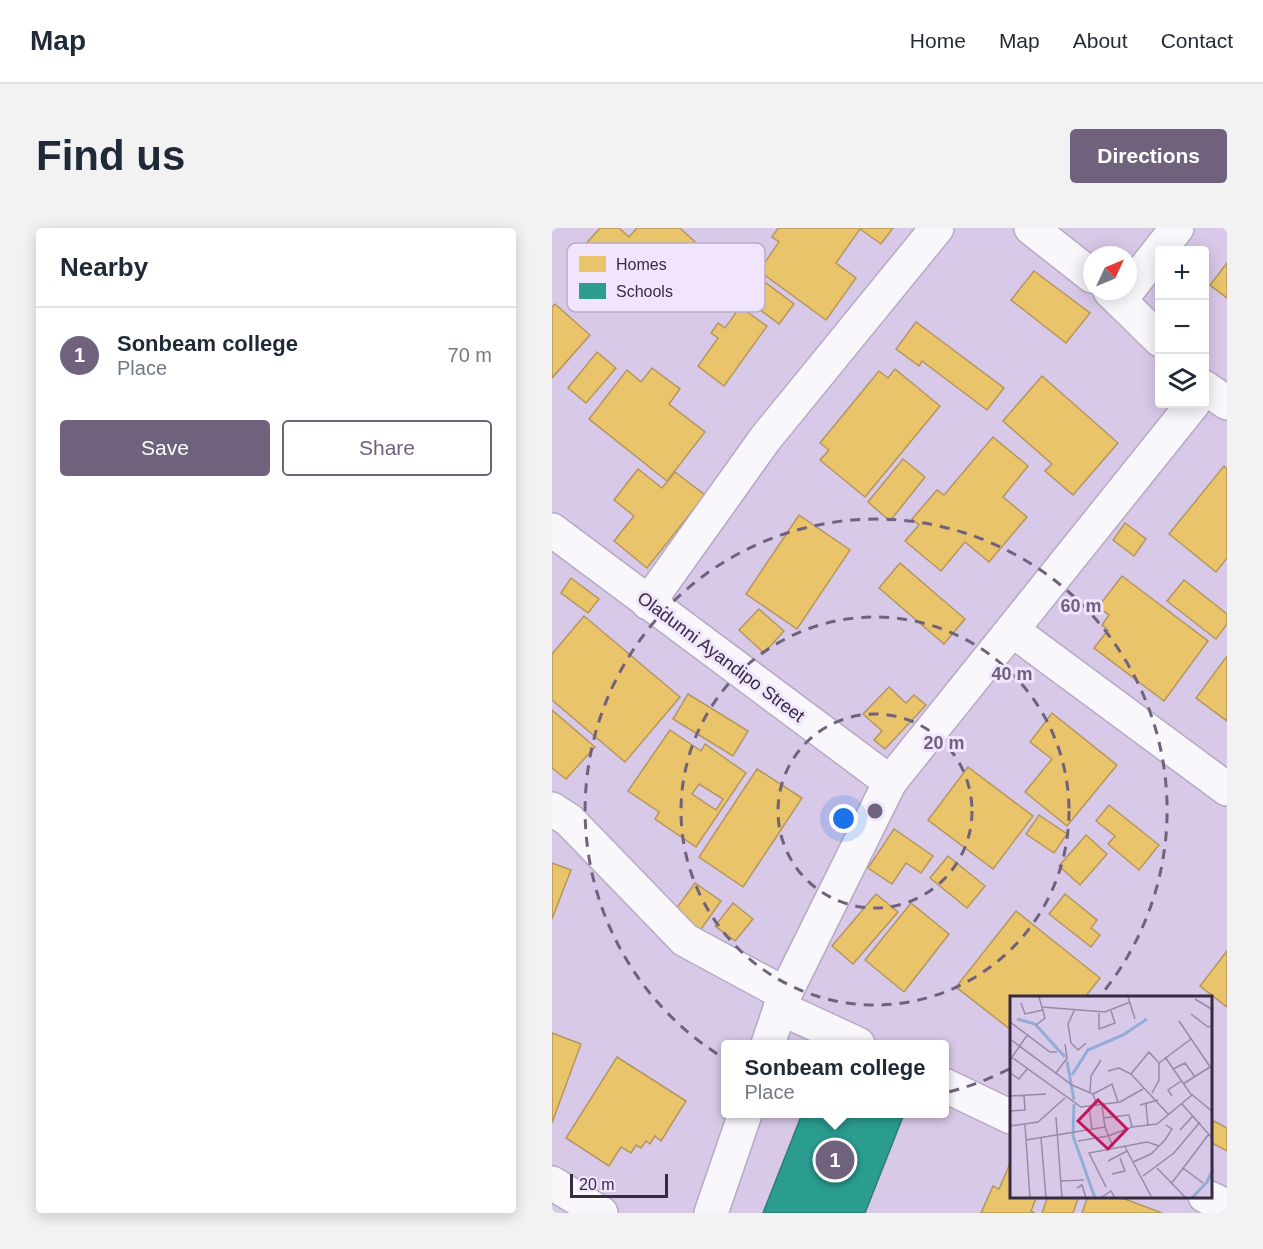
<!DOCTYPE html>
<meta charset="utf-8">
<style>
:root{--surface:#fff;--page:#f2f2f3;--text:#1f2937;--muted:#747a83;--line:#e0e1e3;--accent:#70627c}
body{margin:0;font-family:Arial,sans-serif;background:var(--page);color:var(--text)}
.controls{position:absolute;right:18px;top:18px;display:grid;overflow:hidden;border-radius:6px;box-shadow:0 3px 15px #0003}
.controls button{width:54px;height:54px;display:grid;place-items:center;padding:0;border:0;border-bottom:2px solid var(--line);background:var(--surface);color:var(--text);font:30px sans-serif}
.compass{position:absolute;left:531px;top:18px;width:54px;height:54px;border-radius:50%;background:var(--surface);box-shadow:0 3px 15px #0003;rotate:46deg}
.scale{position:absolute;left:18px;bottom:15px;width:98px;box-sizing:border-box;padding-left:6px;border:3px solid #372b42;border-top:0;font-size:16px;line-height:21px;white-space:nowrap;color:#372b42;-webkit-text-stroke:4px #f1e5fd;paint-order:stroke}
.you{position:absolute;left:292px;top:591px;width:21px;height:21px;margin:-15px;border:4px solid #fff;border-radius:50%;background:#1a73e8;box-shadow:0 0 0 9px #1a73e833}
.badge{display:grid;place-items:center;width:39px;height:39px;border-radius:50%;background:var(--accent);color:#fff;font-size:20px;font-weight:700}
.pin{position:absolute;translate:-50% -50%;border:3px solid #fff;box-shadow:0 2px 6px #0006}
.popup{position:absolute;left:169px;top:812px;width:228px;height:78px;box-sizing:border-box;display:grid;place-content:center;border-radius:6px;background:var(--surface);filter:drop-shadow(0 2px 4px #0005);font-size:20px;white-space:nowrap;color:var(--muted)}
.popup b{font-size:22px;color:var(--text)}
.popup::after{content:'';position:absolute;left:50%;top:100%;margin-left:-12px;border:12px solid transparent;border-top-color:var(--surface)}
.list{margin:0;padding:0;list-style:none}
h2{display:flex;justify-content:space-between;align-items:center;height:78px;margin:0;padding:0 24px;font-size:26px}
h2 small{font-size:20px;font-weight:400;color:var(--muted)}
.list li{display:grid;grid-template-columns:39px 1fr auto;gap:18px;align-items:center;box-sizing:border-box;height:96px;padding:0 24px;border-top:2px solid var(--line)}
.list b{display:block;font-size:22px;white-space:nowrap}
.list p{margin:0;font-size:20px;white-space:nowrap;color:var(--muted)}
.list em{font-size:20px;font-style:normal;color:var(--muted)}
.actions{display:flex;gap:12px;padding:18px 24px}
.actions a{flex:1;padding:14px 0;border:2px solid var(--accent);border-radius:6px;text-align:center;font-size:21px;color:var(--accent)}
.actions .main{background:var(--accent);color:#fff}
.icon{flex:none;width:33px;height:33px;fill:none;stroke:currentColor;stroke-width:2;stroke-linecap:round;stroke-linejoin:round}
.map{position:relative;flex:none;width:675px;height:985px;overflow:hidden;border-radius:6px}
header{display:flex;align-items:center;gap:36px;box-sizing:border-box;height:84px;padding:0 30px;background:var(--surface);border-bottom:2px solid var(--line)}
header strong{font-size:28px}
nav{display:flex;gap:33px;margin-inline-start:auto;font-size:21px}
.intro{display:flex;align-items:center;justify-content:space-between;box-sizing:border-box;height:144px;padding:0 36px}
h1{margin:0;font-size:42px}
.button{padding:15px 27px;border-radius:6px;background:var(--accent);color:#fff;font-size:21px;font-weight:700}
main{display:flex;gap:36px;padding:0 36px}
aside{flex:1;background:var(--surface);border-radius:6px;box-shadow:0 3px 15px #0003}
.map>svg:first-child{display:block}
.homes{fill:#e9c46a;stroke:#b4965e;stroke-width:1.5;fill-rule:evenodd}
.schools{fill:#2a9d8f;stroke:#2e7b78;stroke-width:1.5}
.lines{fill:none;stroke-linecap:round;stroke-linejoin:round}
.minor-casing{stroke:#b6aac2;stroke-width:36}
.minor{stroke:#f9f7fc;stroke-width:33}
.ring{fill:none;stroke:#70627c;stroke-width:3;stroke-dasharray:10 8}
.labels{text-anchor:middle;stroke-width:6;stroke-linejoin:round;paint-order:stroke}
.street-label{font-size:18px;fill:#372b42;stroke:#f1e5fd}
.inset-river{fill:none;stroke:#92add5;stroke-width:3}
.inset-road{fill:none;stroke:#988aa6;stroke-width:1.5}
.view{fill:#c2185b;fill-opacity:0.15;stroke:#c2185b;stroke-width:3}
.inset-edge{fill:none;stroke:#372b42;stroke-width:3}
.key{fill:#f1e5fd;stroke:#b9adc5;stroke-width:1.5}
.key-label{font-size:16px;fill:#372b42}
.centre{fill:#70627c;stroke:#f1e5fd;stroke-width:3}
.ring-label{font-size:18px;text-anchor:middle;font-weight:bold;fill:#70627c;stroke:#f1e5fd;stroke-width:6;stroke-linejoin:round;paint-order:stroke}
</style>
<header>
<strong>Map</strong>
<nav><a>Home</a><a>Map</a><a>About</a><a>Contact</a></nav>
</header>
<div class="intro"><h1>Find us</h1><a class="button">Directions</a></div>
<main>
<aside>
<h2>Nearby<small></small></h2>
<ul class="list">
<li><span class="badge">1</span><div><b>Sonbeam college</b><p>Place</p></div><em>70 m</em></li>
</ul>
<div class="actions"><a class="main">Save</a><a>Share</a></div>
</aside>
<div class="map">
<svg width="675" height="985" viewBox="0 0 675 985">
<rect width="100%" height="100%" fill="#d9c9e8"/>
<g class="homes">
<polygon points="48,0 67,0 77,9 85,0 128,0 153,23 106,75 69,41 63,48 31,19"/>
<polygon points="226,0 341,0 329,16 308,1 284,35 304,50 274,92 207,43 227,14 220,9"/>
<polygon points="165,20 188,39 177,52 154,32"/>
<polygon points="675,35 675,70 658,57"/>
<polygon points="482,43 538,85 514,115 459,72"/>
<polygon points="206,49 242,76 227,96 191,69"/>
<polygon points="3,76 38,107 0,150 0,79"/>
<polygon points="188,79 215,98 172,158 146,138 166,110 159,105 166,95 173,100"/>
<polygon points="364,94 452,160 435,182 370,133 367,138 344,121"/>
<polygon points="45,124 64,140 34,175 16,160"/>
<polygon points="100,140 128,161 117,176 153,204 115,253 37,191 75,142 89,154"/>
<polygon points="343,141 388,178 313,269 268,232 277,222 268,215 327,143 336,150"/>
<polygon points="490,148 566,215 521,267 493,243 500,236 451,193"/>
<polygon points="441,209 476,238 451,269 475,289 437,334 413,314 389,343 353,313 367,297 360,291 385,262 392,267"/>
<polygon points="351,231 373,249 338,293 316,274"/>
<polygon points="672,238 675,241 675,330 664,344 617,306"/>
<polygon points="86,241 110,260 123,244 153,267 95,340 62,313 82,288 62,272"/>
<polygon points="247,287 298,322 245,401 194,366"/>
<polygon points="573,295 594,311 582,328 561,312"/>
<polygon points="348,335 413,391 392,416 327,360"/>
<polygon points="570,348 656,413 612,473 542,420 556,402 550,397 557,387 546,379"/>
<polygon points="19,350 47,371 36,385 9,365"/>
<polygon points="632,352 675,386 675,396 664,411 615,373"/>
<polygon points="207,381 232,403 212,425 187,402"/>
<polygon points="32,388 128,469 73,534 0,472 0,426"/>
<polygon points="675,428 675,493 644,470"/>
<polygon points="337,459 354,475 362,467 374,477 333,521 322,512 330,503 311,486"/>
<polygon points="136,466 196,503 181,528 121,491"/>
<polygon points="0,482 43,519 14,551 0,540"/>
<polygon points="500,485 565,537 515,598 473,564 500,531 478,514"/>
<path d="M118 502 149 523 153 516 194 545 144 619 103 591 107 584 76 563ZM147 556 171 571 164 582 140 566Z"/>
<polygon points="416,539 481,588 441,641 376,592"/>
<polygon points="205,541 250,570 191,659 147,629"/>
<polygon points="557,577 607,617 587,642 556,616 563,608 544,593"/>
<polygon points="487,587 515,606 502,625 474,606"/>
<polygon points="342,601 381,628 369,645 354,635 340,656 316,640"/>
<polygon points="534,607 555,626 528,657 507,638"/>
<polygon points="396,628 433,658 415,680 378,650"/>
<polygon points="0,635 19,642 0,691"/>
<polygon points="143,655 169,673 147,704 121,685"/>
<polygon points="324,666 346,684 301,736 280,718"/>
<polygon points="513,666 545,692 539,700 548,707 539,719 497,686"/>
<polygon points="181,675 201,691 183,713 163,698"/>
<polygon points="359,675 397,706 352,764 313,732"/>
<polygon points="464,683 548,750 533,769 459,769 459,802 404,759"/>
<polygon points="675,723 675,779 648,758"/>
<polygon points="0,805 29,816 0,895"/>
<polygon points="65,829 134,873 109,913 103,908 98,916 94,913 89,920 84,917 79,925 69,919 57,938 14,910"/>
<polygon points="662,893 675,900 675,923 658,914 658,899"/>
<polygon points="459,933 459,968 485,968 479,983 483,985 429,985 441,958 447,961"/>
<polygon points="496,968 527,968 521,985 490,985"/>
<polygon points="536,968 565,968 610,985 530,985"/>
</g>
<polygon class="schools" points="250,886 352,886 313,985 211,985"/>
<g class="lines">
<defs>
<g id="minor">
<polyline points="479,0 540,48"/>
<polyline points="576,62 625,0"/>
<polyline points="558,63 608,112"/>
<polyline points="652,159 675,175"/>
<polyline points="0,302 338,554"/>
<polyline points="96,375 213,211 385,0"/>
<polyline points="460,402 675,561"/>
<polyline points="0,581 17,592 133,712 233,766"/>
<polyline points="228,780 306,816"/>
<polyline points="216,816 233,766 338,554 641,176"/>
<polyline points="392,857 459,889"/>
<polyline points="0,955 49,985"/>
<polyline points="653,968 675,978"/>
<polyline points="159,985 193,886"/>
</g>
</defs>
<use href="#minor" class="minor-casing"/>
<use href="#minor" class="minor"/>
</g>
<g class="ring">
<circle cx="323" cy="583" r="97"/>
<circle cx="323" cy="583" r="194"/>
<path d="M457 841A291 291 0 1 1 548 768"/>
</g>
<g class="labels">
<g class="street-label">
<text transform="translate(169 429) rotate(37)" y="6">Oladunni Ayandipo Street</text>
</g>
</g>
<g transform="translate(458 768)">
<rect width="202" height="202" fill="#d9c9e8"/>
<path class="inset-river" d="M7 23 25 28 55 61M57 65 64 104M62 79 78 54 113 39 137 23M64 108 63 140 85 202M182 202 197 186 203 173"/>
<path class="inset-road" d="M118 1 125 23M185 3 203 14M11 7 15 18 33 14M32 11 95 16 120 6M65 13 58 28 61 47 68 54 76 47M89 17V33L105 27 101 15M181 18 198 31 203 30M169 25 203 75M0 26 40 56H47M26 29 35 22 29 1M0 43 62 89 83 98 87 110M0 60 71 111 110 106 133 93M155 61 180 97 203 116M0 64 18 38M163 73 175 67 185 81M98 75 109 72 121 78 159 119M0 77 9 83 17 73M46 77 57 62 55 48M121 78 139 56 149 67M173 88 200 71M80 96 81 80 91 64M142 97 149 84V67L181 43M83 98 102 88 108 106M0 100 36 98M162 100 158 94 171 85M136 108 138 130M172 108 203 143M130 109 148 104M92 110 95 131 103 151M79 111 82 133M0 115 15 114 14 99M46 121 52 202M93 122 119 119 122 131M15 129 20 202M0 130 28 126 55 102M170 134 183 120M98 140 122 131 147 128 182 99M31 142 36 202M16 144 95 131M68 145 98 140M115 151 142 202M98 165 117 155M123 166 141 158 155 144 162 133 156 129M147 172 176 202M173 172 193 187M102 178 115 175 110 162M133 180 164 157 190 126M51 185 74 184M161 188 199 138M96 191 79 157 137 146 149 150M67 192 72 189 76 202M92 201 101 195 105 202"/>
<path class="view" d="M88 104 117 133 98 153 68 125Z"/>
<rect width="202" height="202" class="inset-edge"/>
</g>
<rect x="15" y="15" width="198" height="69" rx="9" class="key"/>
<rect x="27" y="28" width="27" height="16" fill="#e9c46a"/>
<rect x="27" y="55" width="27" height="16" fill="#2a9d8f"/>
<g class="key-label">
<text x="64" y="42">Homes</text>
<text x="64" y="69">Schools</text>
</g>
<circle cx="323" cy="583" r="9" class="centre"/>
<g class="ring-label">
<text x="529" y="384">60 m</text>
<text x="460" y="452">40 m</text>
<text x="392" y="521">20 m</text>
</g>
</svg>
<div class="controls">
<button>+</button>
<button>−</button>
<button><svg class="icon" aria-label="layers" viewBox="0 0 24 24"><path d="M12 4l9 5-9 5-9-5zM3 14l9 5 9-5"/></svg></button>
</div>
<svg class="compass" viewBox="-18 -18 36 36"><path d="M0-13l5 13h-10z" fill="#e53935"/><path d="M0 13l5-13h-10z" fill="#747a83"/></svg>
<div class="scale">20 m</div>
<div class="you"></div>
<div class="pin badge" style="left:283px;top:932px">1</div>
<div class="popup"><b>Sonbeam college</b>Place</div>
</div>
</main>
